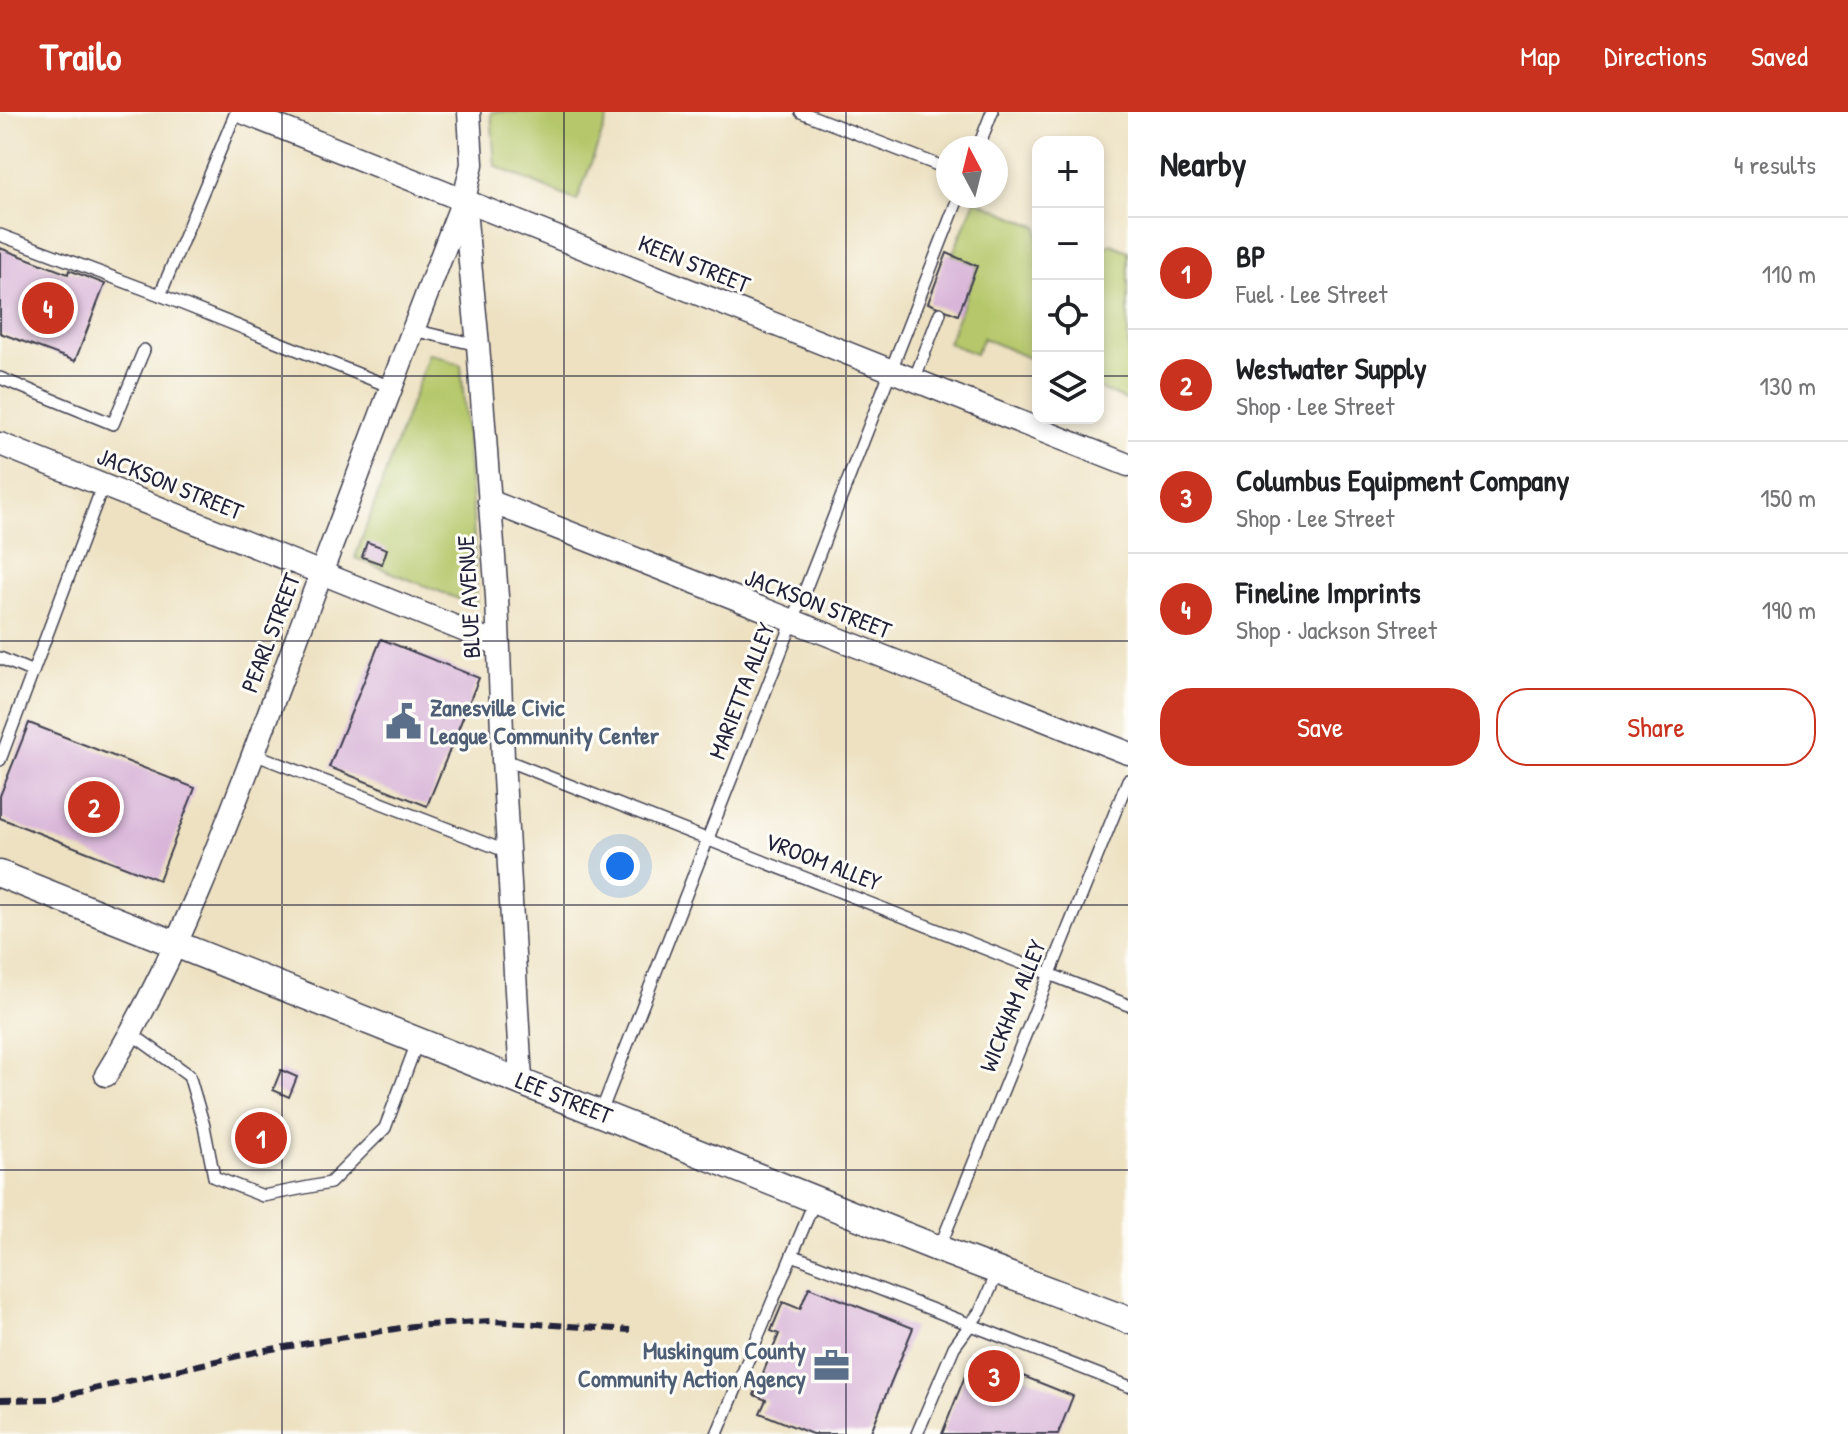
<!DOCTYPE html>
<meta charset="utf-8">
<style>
:root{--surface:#fff;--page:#f2f2f2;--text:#202124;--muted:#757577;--line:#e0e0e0;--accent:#c8321e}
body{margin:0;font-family:"Patrick Hand",sans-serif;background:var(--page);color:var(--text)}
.controls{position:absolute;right:24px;top:24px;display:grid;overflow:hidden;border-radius:16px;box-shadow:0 4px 12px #0003}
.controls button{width:72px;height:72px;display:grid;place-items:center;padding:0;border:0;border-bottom:2px solid var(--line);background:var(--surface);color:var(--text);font:40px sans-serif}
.compass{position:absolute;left:936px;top:24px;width:72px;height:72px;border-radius:50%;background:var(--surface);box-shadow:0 4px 12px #0003;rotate:353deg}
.you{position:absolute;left:620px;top:754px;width:28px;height:28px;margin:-20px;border:6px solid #fff;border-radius:50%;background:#1a73e8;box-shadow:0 0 0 12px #1a73e833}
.badge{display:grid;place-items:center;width:52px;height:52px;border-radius:50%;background:var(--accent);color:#fff;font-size:26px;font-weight:700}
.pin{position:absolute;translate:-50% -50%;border:4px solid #fff;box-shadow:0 2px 8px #0006}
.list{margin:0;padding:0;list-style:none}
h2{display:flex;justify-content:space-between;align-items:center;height:104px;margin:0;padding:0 32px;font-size:34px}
h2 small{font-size:26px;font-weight:400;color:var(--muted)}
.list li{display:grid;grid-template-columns:52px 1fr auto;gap:24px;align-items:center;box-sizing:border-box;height:112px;padding:0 32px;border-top:2px solid var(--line)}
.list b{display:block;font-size:30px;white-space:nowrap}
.list p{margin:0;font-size:26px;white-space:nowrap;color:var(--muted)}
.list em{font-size:26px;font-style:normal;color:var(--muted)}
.actions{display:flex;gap:16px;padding:24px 32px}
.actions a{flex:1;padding:18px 0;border:2px solid var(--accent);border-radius:32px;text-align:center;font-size:28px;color:var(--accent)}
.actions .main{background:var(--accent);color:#fff}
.icon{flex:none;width:44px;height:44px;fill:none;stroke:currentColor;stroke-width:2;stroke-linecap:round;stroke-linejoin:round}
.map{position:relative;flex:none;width:1128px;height:1322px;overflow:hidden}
header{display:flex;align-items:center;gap:48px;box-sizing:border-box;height:112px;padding:0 40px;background:var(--accent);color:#fff}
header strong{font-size:38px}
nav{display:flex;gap:44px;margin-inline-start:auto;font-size:28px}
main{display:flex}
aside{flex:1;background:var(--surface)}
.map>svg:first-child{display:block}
.green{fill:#b5c76b;stroke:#6c7453;stroke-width:2}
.building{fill:#d9b6d9}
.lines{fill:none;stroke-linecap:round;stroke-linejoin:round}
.service-casing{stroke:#403f4f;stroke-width:14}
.minor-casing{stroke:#403f4f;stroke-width:25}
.tertiary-casing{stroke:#403f4f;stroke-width:29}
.service{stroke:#fff;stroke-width:11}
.minor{stroke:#fff;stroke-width:22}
.tertiary{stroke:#fff;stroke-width:26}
.rail{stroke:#22223b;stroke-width:6;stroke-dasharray:12 6;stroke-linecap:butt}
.grid{fill:none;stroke:#22223b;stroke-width:2;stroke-opacity:0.55}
.labels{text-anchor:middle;stroke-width:6;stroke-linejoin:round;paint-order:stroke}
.street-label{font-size:24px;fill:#22223b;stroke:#fdfcf7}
.service-label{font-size:24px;font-weight:bold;fill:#4e5e75;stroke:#fdfcf7;text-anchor:start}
</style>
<header>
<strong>Trailo</strong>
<nav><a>Map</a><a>Directions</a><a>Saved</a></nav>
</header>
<main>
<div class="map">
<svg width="1128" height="1322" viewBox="0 0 1128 1322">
<rect width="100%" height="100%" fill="#fdfcf7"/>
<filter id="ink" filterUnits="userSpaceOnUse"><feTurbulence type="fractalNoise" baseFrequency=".0125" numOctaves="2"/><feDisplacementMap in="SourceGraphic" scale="16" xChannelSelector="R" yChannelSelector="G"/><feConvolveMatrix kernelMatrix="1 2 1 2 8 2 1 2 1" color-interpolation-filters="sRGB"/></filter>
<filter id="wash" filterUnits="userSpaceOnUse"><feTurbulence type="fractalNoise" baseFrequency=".006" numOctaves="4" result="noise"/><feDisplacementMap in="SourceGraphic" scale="32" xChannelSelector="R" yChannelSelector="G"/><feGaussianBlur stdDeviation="1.8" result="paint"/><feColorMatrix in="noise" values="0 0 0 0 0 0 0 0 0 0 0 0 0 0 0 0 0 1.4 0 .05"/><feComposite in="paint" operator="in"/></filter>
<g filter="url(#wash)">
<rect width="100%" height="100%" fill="#ede1c1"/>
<g class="green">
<polygon points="491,0 610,0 577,89 495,54"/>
<polygon points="975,88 1038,115 1038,250 983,226 975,242 948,231 977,154 952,144"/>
<polygon points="1111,132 1128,139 1128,289 1098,276 1098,137"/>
<polygon points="429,241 461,253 473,404 476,494 355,446"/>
</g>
<g id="blocks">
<g class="building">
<polygon points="0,136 68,162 69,158 105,172 75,249 0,221"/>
<polygon points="947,141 977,154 958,203 928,191"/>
<polygon points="367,430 387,437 382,452 362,445"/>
<polygon points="381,527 479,566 427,694 329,655"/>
<polygon points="29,611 195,676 159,768 0,706 0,684"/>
<polygon points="281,958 297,965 289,985 273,978"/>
<polygon points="809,1175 913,1216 870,1322 812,1322 760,1301 766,1288 754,1283 779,1222 771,1219 783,1190 800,1197"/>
<polygon points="973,1244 1073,1284 1058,1322 942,1322"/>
</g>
</g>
</g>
<g filter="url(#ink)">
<use href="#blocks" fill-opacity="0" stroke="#403f4f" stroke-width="2"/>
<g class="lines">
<defs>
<g id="service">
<polyline points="801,0 948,57"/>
<polyline points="978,36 992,0"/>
<polyline points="0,123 160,183 391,275"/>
<polyline points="160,183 236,0"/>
<polyline points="413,218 478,233"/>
<polyline points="0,266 113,312 144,238"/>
<polyline points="914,268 940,201"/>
<polyline points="0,546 33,560"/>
<polyline points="254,642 508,740"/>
<polyline points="503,647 1128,893"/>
<polyline points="0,648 103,373"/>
<polyline points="132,922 189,963 204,1014 214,1065 263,1084 330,1071 385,1016 418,928"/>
<polyline points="601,1000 959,84"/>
<polyline points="939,1137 1128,668"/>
<polyline points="792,1143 1128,1274"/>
<polyline points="717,1322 815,1088"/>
<polyline points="917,1322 954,1235 981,1198 998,1159"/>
</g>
<g id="minor">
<polyline points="242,0 1128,353"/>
<polyline points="469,0 472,52 464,88 478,233 497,485 503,647 521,968"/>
<polyline points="0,332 498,532"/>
<polyline points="489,389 1128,641"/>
<path d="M106 963C184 836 234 694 286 555 344 400 402 245 462 91"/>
</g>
<polyline id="tertiary" points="0,762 939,1137 1128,1208"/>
</defs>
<use href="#service" class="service-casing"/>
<use href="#minor" class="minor-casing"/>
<use href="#tertiary" class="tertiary-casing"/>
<use href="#service" class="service"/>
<use href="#minor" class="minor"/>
<use href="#tertiary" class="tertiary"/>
<polyline class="rail" points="0,1288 50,1287 260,1239 413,1214 492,1209 630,1218"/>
</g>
</g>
<path class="grid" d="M282 0V1322M564 0V1322M846 0V1322M0 264H1038M1098 264H1128M0 529H1128M0 793H1128M0 1058H1128"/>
<defs>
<symbol id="civic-bare" viewBox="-9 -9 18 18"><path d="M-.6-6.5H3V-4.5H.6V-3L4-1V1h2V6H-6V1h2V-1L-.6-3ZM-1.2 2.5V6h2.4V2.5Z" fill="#5c6f8a" stroke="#fdfcf7" stroke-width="2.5" paint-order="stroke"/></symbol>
<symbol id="office-bare" viewBox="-9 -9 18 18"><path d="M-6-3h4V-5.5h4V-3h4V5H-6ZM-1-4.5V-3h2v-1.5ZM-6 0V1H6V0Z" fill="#5c6f8a" stroke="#fdfcf7" stroke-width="2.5" paint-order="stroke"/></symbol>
</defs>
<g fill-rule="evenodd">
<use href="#civic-bare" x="378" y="584" width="51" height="51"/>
<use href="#office-bare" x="806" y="1228" width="51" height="51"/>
</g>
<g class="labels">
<g class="street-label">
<text transform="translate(694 152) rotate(22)" y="8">KEEN STREET</text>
<text transform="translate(170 372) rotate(22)" y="8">JACKSON STREET</text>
<text transform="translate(469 485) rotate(-93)" y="8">BLUE AVENUE</text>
<text transform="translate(818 492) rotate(21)" y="8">JACKSON STREET</text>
<text transform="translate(271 521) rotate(-69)" y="8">PEARL STREET</text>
<text transform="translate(742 579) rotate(-69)" y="8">MARIETTA ALLEY</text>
<text transform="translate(823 750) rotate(21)" y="8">VROOM ALLEY</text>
<text transform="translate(1013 894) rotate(-68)" y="8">WICKHAM ALLEY</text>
<text transform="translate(564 986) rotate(22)" y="8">LEE STREET</text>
</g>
<g class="service-label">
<text x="430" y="604">Zanesville Civic<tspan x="430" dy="28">League Community Center</tspan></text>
<text x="806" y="1247" text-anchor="end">Muskingum County<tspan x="806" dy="28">Community Action Agency</tspan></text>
</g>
</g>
</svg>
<div class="controls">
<button>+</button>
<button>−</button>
<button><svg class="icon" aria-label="locate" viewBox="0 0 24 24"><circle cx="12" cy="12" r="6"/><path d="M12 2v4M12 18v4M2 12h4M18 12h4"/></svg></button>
<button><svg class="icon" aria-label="layers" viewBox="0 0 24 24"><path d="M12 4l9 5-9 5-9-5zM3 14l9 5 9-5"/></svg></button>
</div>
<svg class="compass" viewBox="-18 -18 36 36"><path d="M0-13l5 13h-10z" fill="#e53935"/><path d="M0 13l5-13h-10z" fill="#757577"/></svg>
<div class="you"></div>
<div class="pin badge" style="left:261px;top:1026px">1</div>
<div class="pin badge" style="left:94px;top:695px">2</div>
<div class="pin badge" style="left:994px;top:1264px">3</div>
<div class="pin badge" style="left:48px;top:196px">4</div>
</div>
<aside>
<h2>Nearby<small>4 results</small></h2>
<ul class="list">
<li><span class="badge">1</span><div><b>BP</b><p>Fuel · Lee Street</p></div><em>110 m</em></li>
<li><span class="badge">2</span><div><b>Westwater Supply</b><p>Shop · Lee Street</p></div><em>130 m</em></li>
<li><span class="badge">3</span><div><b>Columbus Equipment Company</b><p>Shop · Lee Street</p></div><em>150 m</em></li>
<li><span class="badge">4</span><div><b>Fineline Imprints</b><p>Shop · Jackson Street</p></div><em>190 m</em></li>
</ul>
<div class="actions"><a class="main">Save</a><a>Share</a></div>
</aside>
</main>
